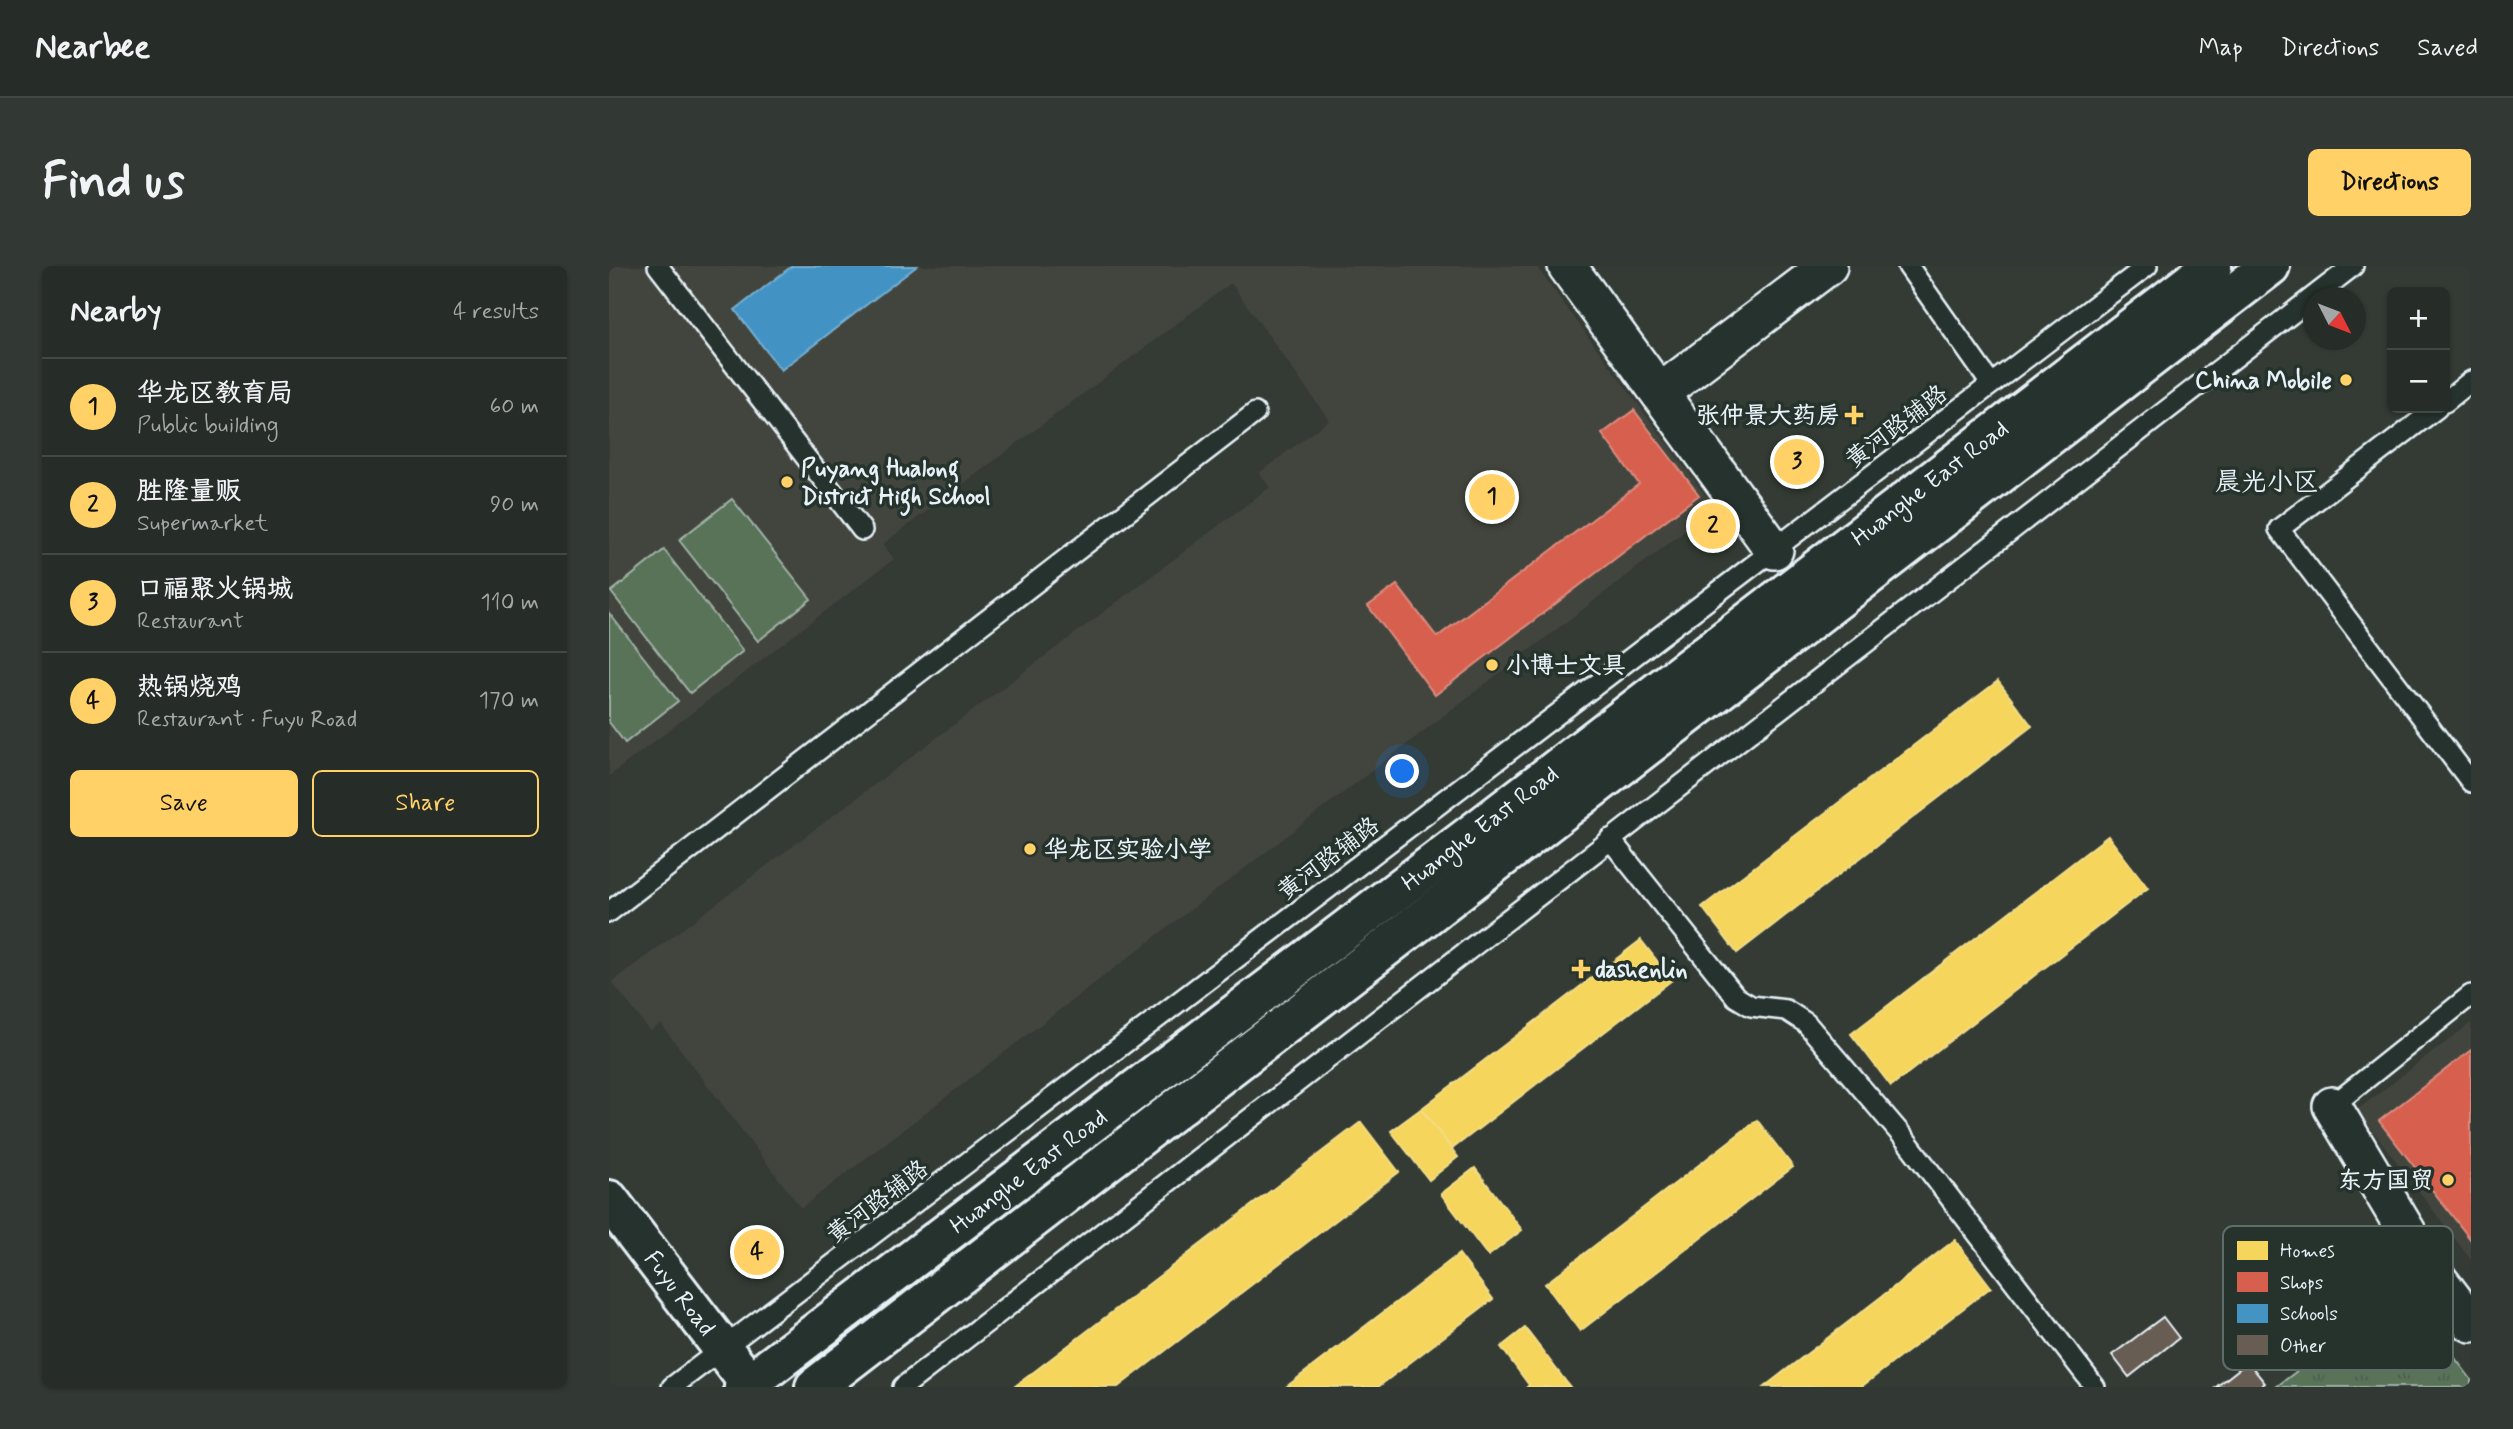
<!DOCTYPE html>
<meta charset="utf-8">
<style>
:root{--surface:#262c27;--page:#323833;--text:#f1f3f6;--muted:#a4a7a7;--line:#424844;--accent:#ffd166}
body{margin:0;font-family:Mynerve,"LXGW WenKai TC",sans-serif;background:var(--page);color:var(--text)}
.controls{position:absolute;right:21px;top:21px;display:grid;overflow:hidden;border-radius:10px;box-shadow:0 2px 5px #0004}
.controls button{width:63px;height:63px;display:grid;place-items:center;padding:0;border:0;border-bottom:2px solid var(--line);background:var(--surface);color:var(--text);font:35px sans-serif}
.compass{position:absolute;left:1694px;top:21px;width:63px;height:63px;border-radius:50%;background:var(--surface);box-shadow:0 2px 5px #0004;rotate:132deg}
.you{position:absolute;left:794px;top:506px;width:24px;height:24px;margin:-18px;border:5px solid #fff;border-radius:50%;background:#1a73e8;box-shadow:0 0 0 10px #1a73e833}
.badge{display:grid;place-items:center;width:46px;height:46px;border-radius:50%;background:var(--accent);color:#111;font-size:23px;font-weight:700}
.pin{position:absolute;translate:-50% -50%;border:4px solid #fff;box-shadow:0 2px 7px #0006}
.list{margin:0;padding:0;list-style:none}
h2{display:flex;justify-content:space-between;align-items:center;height:91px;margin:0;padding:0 28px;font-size:30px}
h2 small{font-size:23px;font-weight:400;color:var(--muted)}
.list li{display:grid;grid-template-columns:46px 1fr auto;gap:21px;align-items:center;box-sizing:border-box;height:98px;padding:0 28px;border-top:2px solid var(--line)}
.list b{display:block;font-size:26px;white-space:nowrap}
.list p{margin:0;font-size:23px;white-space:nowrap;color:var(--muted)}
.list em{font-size:23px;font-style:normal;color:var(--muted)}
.actions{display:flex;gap:14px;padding:21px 28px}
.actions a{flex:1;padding:16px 0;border:2px solid var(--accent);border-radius:10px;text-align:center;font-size:24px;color:var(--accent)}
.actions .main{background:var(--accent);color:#111}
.map{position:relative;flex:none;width:1862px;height:1121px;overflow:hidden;border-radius:10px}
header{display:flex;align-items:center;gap:42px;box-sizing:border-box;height:98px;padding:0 35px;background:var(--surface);border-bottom:2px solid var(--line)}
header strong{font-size:33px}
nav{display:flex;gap:38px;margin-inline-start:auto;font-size:24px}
.intro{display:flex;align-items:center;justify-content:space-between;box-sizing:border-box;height:168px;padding:0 42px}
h1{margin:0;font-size:49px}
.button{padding:18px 32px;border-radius:10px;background:var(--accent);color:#111;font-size:24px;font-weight:700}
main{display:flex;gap:42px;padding:0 42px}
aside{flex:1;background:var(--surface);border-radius:10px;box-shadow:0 2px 5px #0004}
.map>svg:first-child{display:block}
.built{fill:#43453d}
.grass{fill:url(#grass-tufts);stroke:#a0b2a8;stroke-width:2}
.garden{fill:#597359;stroke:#a0b2a8;stroke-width:2}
.homes{fill:#f6d55c;stroke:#f2dd8b;stroke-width:2}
.shops{fill:#d6604d;stroke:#db8c80;stroke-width:2}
.schools{fill:#4393c3;stroke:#74afd3;stroke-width:2}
.building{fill:#675d52;stroke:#e8f1f8;stroke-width:2}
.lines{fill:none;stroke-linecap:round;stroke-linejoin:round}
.lane-casing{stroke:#e8f1f8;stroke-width:24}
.street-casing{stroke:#e8f1f8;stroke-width:42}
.secondary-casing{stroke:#e8f1f8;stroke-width:44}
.primary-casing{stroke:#e8f1f8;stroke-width:44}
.lane{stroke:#26332d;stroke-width:19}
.street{stroke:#26332d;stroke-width:37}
.secondary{stroke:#26332d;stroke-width:38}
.primary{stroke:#26332d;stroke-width:38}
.poi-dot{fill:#ffd166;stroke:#26332d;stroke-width:2.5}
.labels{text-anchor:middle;stroke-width:7;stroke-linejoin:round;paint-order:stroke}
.poi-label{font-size:24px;font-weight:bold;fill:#e8f1f8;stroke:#26332d;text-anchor:start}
.street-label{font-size:24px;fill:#e8f1f8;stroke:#26332d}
.neighbourhood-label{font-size:26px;fill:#e8f1f8;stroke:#26332d}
.key{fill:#26332d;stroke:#606c6a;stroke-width:2}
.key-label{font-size:19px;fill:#e8f1f8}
</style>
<header>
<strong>Nearbee</strong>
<nav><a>Map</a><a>Directions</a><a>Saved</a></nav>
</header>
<div class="intro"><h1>Find us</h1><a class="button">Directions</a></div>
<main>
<aside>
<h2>Nearby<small>4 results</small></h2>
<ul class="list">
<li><span class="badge">1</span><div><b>华龙区教育局</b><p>Public building</p></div><em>60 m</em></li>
<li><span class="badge">2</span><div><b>胜隆量贩</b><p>Supermarket</p></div><em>90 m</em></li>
<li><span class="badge">3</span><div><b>口福聚火锅城</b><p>Restaurant</p></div><em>110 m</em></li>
<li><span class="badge">4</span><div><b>热锅烧鸡</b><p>Restaurant · Fuyu Road</p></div><em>170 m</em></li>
</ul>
<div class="actions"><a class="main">Save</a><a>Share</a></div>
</aside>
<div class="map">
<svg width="1862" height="1121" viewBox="0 0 1862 1121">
<defs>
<pattern id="grass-tufts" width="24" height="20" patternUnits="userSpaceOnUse" patternTransform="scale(1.75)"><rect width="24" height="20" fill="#597359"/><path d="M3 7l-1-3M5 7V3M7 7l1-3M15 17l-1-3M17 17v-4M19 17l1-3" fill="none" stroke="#4f5b51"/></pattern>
</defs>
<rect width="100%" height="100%" fill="#333b34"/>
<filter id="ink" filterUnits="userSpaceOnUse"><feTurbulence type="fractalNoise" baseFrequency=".0143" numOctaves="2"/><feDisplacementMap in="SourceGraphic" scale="14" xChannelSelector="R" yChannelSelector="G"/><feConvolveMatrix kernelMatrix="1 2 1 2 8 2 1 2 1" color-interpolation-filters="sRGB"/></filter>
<g filter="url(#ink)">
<g class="built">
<polygon points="0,0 927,0 1106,242 192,942 52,758 41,765 3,716 661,221 650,207 720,154 622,17 274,278 285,293 0,510"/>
<polygon points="1862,757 1862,994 1748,844"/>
</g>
<polygon class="grass" points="1794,1024 1862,1113 1862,1121 1667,1121"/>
<g class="garden">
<polygon points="123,233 202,333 149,375 70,274"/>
<polygon points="55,284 134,385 81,427 2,326"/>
<polygon points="0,347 69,435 16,477 0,456"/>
</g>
<g class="homes">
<polygon points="1389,415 1423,460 1128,687 1093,641"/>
<polygon points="1499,570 1539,622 1282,820 1242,768"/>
<polygon points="1032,674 1063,714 843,883 812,843"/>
<polygon points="812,843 849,891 820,914 782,865"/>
<polygon points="1148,854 1184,901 971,1065 936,1018"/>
<polygon points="752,856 790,906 509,1121 405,1121"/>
<polygon points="866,902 913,964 879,990 832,928"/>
<polygon points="1346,974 1382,1021 1252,1121 1155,1121"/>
<polygon points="850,988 884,1033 769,1121 677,1121"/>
<polygon points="916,1062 961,1121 918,1121 920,1119 892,1081"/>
</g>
<g class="shops">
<polygon points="1025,144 1090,229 826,429 759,340 788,319 828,371 1030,218 993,168"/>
<polygon points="1862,784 1862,974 1770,855"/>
</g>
<polygon class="schools" points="183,0 308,0 172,104 126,44"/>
<g class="building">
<polygon points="1554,1051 1570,1072 1520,1111 1503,1089"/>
<polygon points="1639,1096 1656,1117 1651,1121 1607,1121"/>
</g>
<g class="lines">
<defs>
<g id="lane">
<polyline points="49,0 253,264"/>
<polyline points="1299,0 1382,118"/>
<polyline points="1836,136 1862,115"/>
<polyline points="1828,142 1670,263 1862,516"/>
<polyline points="1001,573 1127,731 1142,740 1177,744 1197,757 1296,873 1486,1121"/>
<polyline points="0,646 646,147"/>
<polyline points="1723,840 1862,729"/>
<polyline points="63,1121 1538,0"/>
<polyline points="294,1121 1744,0"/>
</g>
<g id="street">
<polyline points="958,0 1165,284"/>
<polyline points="1051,127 1219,0"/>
<polyline points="1723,840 1815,995 1862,1057"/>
</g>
<g id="secondary">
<path id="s1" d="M0 934 143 1121"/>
</g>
<g id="primary">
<path id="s2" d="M135 1121 876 558 1603 0"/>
<polyline points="206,1121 1661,0"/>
</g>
</defs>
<use href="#lane" class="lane-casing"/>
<use href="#street" class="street-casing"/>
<use href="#secondary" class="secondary-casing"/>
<use href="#primary" class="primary-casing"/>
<use href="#lane" class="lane"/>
<use href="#street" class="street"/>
<use href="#secondary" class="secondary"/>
<use href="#primary" class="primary"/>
</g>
</g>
<g class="poi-dot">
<circle cx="1737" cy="114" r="7"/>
<path d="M1241.5 138.5h7v7h7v7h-7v7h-7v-7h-7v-7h7z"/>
<circle cx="178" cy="216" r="7"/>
<circle cx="883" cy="399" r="7"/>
<circle cx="421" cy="583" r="7"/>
<path d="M968.5 692.5h7v7h7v7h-7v7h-7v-7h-7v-7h7z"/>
<circle cx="1839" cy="914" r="7"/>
</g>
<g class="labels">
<g class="poi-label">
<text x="1723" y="122" text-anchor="end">China Mobile</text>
<text x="1231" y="157" text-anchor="end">张仲景大药房</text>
<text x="192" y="210">Puyang Hualong<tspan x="192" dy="28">District High School</tspan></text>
<text x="897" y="407">小博士文具</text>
<text x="435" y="591">华龙区实验小学</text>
<text x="986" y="711">dashenlin</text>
<text x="1825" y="922" text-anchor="end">东方国贸</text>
</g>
<g class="street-label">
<text transform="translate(1287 160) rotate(-37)" y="8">黄河路辅路</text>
<text dy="8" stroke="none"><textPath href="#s2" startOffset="1491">Huanghe East Road</textPath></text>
<text dy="8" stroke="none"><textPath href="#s2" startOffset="924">Huanghe East Road</textPath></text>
<text transform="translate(719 592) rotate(-37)" y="8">黄河路辅路</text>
<text dy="8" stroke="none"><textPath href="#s2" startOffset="357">Huanghe East Road</textPath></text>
<text transform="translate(268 935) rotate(-37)" y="8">黄河路辅路</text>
<text dy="8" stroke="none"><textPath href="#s1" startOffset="117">Fuyu Road</textPath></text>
</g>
<g class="neighbourhood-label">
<text x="1658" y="224">晨光小区</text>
</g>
</g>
<rect x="1614" y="960" width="230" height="144" rx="10" class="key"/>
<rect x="1628" y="975" width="31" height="19" fill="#f6d55c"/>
<rect x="1628" y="1006" width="31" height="20" fill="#d6604d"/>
<rect x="1628" y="1038" width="31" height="19" fill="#4393c3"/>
<rect x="1628" y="1069" width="31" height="20" fill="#675d52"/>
<g class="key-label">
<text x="1671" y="991">Homes</text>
<text x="1671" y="1023">Shops</text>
<text x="1671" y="1054">Schools</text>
<text x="1671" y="1086">Other</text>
</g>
</svg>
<div class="controls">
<button>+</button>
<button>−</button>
</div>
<svg class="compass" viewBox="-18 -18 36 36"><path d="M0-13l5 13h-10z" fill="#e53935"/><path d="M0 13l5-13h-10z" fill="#a4a7a7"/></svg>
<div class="you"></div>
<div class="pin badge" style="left:883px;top:231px">1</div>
<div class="pin badge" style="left:1104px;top:260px">2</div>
<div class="pin badge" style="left:1188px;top:196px">3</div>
<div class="pin badge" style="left:148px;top:986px">4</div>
</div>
</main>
